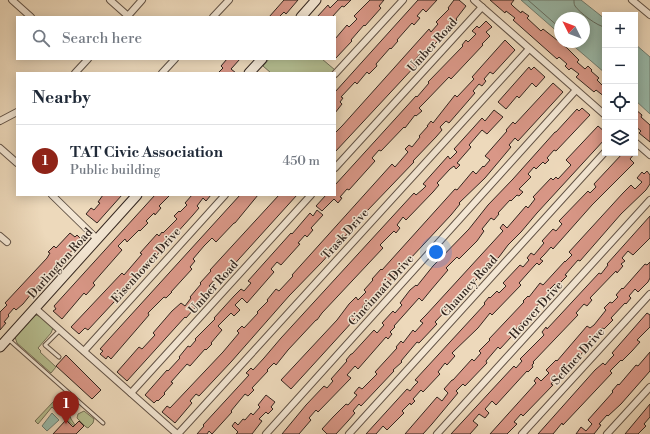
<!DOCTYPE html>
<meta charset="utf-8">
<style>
:root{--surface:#fff;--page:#f6f6f7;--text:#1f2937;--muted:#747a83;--line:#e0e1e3;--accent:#8f2418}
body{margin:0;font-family:"Libre Bodoni",serif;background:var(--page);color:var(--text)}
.controls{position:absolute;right:12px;top:12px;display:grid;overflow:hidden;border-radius:0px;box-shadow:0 2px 10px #0003}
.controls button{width:36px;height:36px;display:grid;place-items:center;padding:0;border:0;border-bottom:1px solid var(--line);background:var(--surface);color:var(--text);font:20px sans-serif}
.compass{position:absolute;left:554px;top:12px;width:36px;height:36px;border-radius:50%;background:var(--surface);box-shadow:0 2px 10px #0003;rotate:312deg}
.you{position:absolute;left:436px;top:252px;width:14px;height:14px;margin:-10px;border:3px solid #fff;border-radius:50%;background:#1a73e8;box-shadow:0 0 0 6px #1a73e833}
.badge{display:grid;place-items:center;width:26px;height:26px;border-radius:50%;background:var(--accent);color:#fff;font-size:13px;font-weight:700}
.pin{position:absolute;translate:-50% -33px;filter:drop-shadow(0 1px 2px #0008)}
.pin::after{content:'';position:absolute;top:21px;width:14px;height:12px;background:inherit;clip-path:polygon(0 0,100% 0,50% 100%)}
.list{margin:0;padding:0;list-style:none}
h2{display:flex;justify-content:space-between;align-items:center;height:52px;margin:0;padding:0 16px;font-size:17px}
h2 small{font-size:13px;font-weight:400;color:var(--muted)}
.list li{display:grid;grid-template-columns:26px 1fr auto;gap:12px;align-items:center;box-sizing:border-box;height:72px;padding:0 16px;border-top:1px solid var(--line)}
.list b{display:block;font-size:15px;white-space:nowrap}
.list p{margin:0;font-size:13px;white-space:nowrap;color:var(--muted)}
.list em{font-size:13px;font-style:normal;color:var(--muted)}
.icon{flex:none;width:22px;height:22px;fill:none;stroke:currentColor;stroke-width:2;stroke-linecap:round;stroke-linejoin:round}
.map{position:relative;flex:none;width:650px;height:434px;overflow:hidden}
.search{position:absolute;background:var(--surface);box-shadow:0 2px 10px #0003;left:16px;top:16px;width:320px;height:44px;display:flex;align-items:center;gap:10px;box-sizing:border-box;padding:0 14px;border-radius:0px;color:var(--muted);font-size:15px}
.panel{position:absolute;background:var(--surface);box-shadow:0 2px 10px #0003;left:16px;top:72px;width:320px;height:124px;border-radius:0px}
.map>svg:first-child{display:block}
.green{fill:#b7bf91;stroke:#757258}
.water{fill:#9abbab;stroke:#717f73}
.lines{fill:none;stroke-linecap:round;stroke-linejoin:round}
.shore{stroke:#667065;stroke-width:1}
.building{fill:#d99787;stroke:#33261f}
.lane-casing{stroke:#625346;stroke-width:5}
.street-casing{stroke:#625346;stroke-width:8}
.secondary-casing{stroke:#33261f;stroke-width:11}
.lane{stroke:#f3e6d3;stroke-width:3}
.street{stroke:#f3e6d3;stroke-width:6}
.secondary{stroke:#f3e6d3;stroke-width:9}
.labels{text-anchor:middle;stroke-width:3;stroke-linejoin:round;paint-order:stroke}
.street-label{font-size:12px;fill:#33261f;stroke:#f3e6d3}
</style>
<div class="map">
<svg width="650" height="434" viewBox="0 0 650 434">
<rect width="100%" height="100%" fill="#edd9bb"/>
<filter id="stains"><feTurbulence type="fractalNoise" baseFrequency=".005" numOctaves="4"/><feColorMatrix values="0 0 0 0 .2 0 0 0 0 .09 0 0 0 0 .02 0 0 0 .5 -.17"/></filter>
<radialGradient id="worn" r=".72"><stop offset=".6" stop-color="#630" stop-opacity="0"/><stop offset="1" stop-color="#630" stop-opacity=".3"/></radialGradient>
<g class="green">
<polygon points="269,59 322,59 335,70 332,73 271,73 263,66"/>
<polygon points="36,315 39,316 53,328 51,333 38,348 41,351 40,352 56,367 51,373 17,343 15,337 34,316"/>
<polygon points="63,392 76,403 76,407 71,415 55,401"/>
<polygon points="54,401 70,416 71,419 75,425 74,426 52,407 38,424 35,421"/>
<polygon points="84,411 94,419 93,423 88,428 86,427 77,418 78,414"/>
</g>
<g class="water">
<polygon points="521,0 581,0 605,19 605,73 569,42 584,42 584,18 560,18 560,34"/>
<polygon points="635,44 650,57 650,114 635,100"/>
<polygon points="52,413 59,420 47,431 42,426"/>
</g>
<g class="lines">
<g class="shore">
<polyline points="528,0 560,28"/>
<path d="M574 0C574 3 574 4 575 6 579 12 598 27 605 27"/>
</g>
</g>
<g class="building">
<polygon points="284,0 298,0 286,14 284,12 279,17 269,17"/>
<polygon points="338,0 351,0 344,7 342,6 332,17 317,17 328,5 330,8"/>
<polygon points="370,0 384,0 379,6 381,8 365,26 364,25 351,40 352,41 335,59 335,39 347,25 349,27 357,19 354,16"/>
<polygon points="418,0 437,0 426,12 423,9 417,16 420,18 414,25 412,23 397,40 398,41 391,49 390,48 376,64 377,66 369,74 367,72 357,84 355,82 341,97 343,98 340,102 342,104 335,113 335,92"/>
<polygon points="454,0 459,0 466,6 456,19 457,20 424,56 421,53 414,61 417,64 335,152 335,133 342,126 429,29 431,32 438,24 436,22 449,9 448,8"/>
<polygon points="490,0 514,0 511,4 514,7 521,13 522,11 529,16 527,18 541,31 543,29 567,48 579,60 577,62 585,69 588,66 592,70 591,71 599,78 597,80 605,88 605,97 596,90 594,92 576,77 579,74 571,68 569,70 565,66 567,64 559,57 557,59 513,20 515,18 506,11 505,13"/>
<polygon points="486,21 492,27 486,32 490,36 482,44 483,45 451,79 449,77 425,102 419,108 422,111 416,116 415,115 405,128 404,127 381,151 379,150 372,158 375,161 349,190 347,189 340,197 342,198 338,203 334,199 322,211 316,206 326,195 335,195 335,185 416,96 417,97 429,83 428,82 463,46 462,45 466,40 468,42 476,34 472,31 477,26 479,28"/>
<polygon points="505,40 515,50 493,74 490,72 484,79 486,81 482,86 479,84 473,91 475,93 449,123 446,121 440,127 442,130 436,137 413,161 414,162 367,211 368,211 322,262 289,296 231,362 199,396 196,394 190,401 192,403 175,423 162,412 167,406 170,408 223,352 239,333 237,331 242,326 244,328 258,313 257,312 268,301 267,300 276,289 279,291 293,276 292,275 392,164 395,167 408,152 405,149 409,145 412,147 420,137 419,136 428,126 427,126 431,121 433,123 455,95 457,97 474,79 472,77"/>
<polygon points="227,59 240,59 231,69 236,73 218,73 223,68 221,66"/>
<polygon points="529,67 531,70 534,67 545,77 536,87 532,83 519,98 517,96 506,109 498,102"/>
<polygon points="553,83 563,92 518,141 515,138 509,145 511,147 485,178 459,203 460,204 451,215 381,290 382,290 371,303 368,300 362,307 364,309 291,389 281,380 337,320 349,304 356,297 358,300 366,292 364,290 373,280 372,279 381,269 382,270 455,189 457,190 473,171 476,174 483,166 484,167 490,160 485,156 507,131 506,130 513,122 515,124"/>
<polygon points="582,108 590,115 556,151 554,150 547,158 549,160 545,164 543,162 536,169 534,167 528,174 531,177 519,189 523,192 519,196 517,195 511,201 510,200 498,213 499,214 494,220 491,218 482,229 484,231 477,241 459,259 457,257 446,268 448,270 431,290 422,301 419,298 394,326 395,327 390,332 392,334 388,339 386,337 358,369 355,366 347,375 351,378 318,412 316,410 309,418 311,420 299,434 282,434 306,405 324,386 327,388 333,381 331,379 347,361 346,360 351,354 352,354 374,330 377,333 384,325 382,323 393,311 395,313 402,305 400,303 410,290 416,285 417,286 433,266 469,229 488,205 513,179 555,132 556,132 577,109 579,111"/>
<polygon points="635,109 642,115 641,117 650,125 650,142 639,133 641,131 635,126"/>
<polygon points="494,110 503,117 487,134 482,130 469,145 471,147 457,163 460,165 456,169 454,166 450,169 437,183 439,185 433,192 406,220 403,217 397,225 400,228 396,233 394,231 380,245 383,248 322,313 317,320 316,320 288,350 276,365 274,363 267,370 268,371 252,388 254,390 248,396 245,394 231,411 232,412 212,434 209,431 207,434 197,434 204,426 203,425 249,375 246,373 251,368 253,370 264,358 281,338 414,193 416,195 423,189 426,186 423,184 448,156 450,159 457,152 454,149 474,127 482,118 485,121"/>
<polygon points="598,126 605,132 603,136 605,139 537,213 521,232 508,245 499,257 475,281 463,296 453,307 451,305 435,322 437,324 419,343 417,342 401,361 402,362 393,370 394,371 361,406 359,404 353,411 355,413 348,421 336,434 327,434 322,429 333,417 346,404 348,405 357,395 354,393 359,387 362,389 377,374 375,372 397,348 396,347 401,341 403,343 413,330 415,332 423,323 420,321 426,315 503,231 500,228 503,224 507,228 526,206 528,208 535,199 533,197 551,178 553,180 556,177 558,179 571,165 566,160"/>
<polygon points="623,153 635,153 630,159 634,163 592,205 553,249 551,247 544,255 540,259 543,261 539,265 537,263 535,265 519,283 521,285 492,315 490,313 478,328 452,353 455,356 447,365 445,363 438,372 440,374 423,392 421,390 413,399 415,401 411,405 410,403 402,411 404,413 387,430 383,426 376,434 366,434 407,389 410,391 414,386 418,382 415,380 485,304 484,303 489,297 490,298 497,291 499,293 506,286 503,283 520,265 523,267 529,260 527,258 531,253 534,255 544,243 542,241 553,229 556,231 562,224 559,221 588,191 590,193 596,187 594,184"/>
<polygon points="647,171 650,175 650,184 646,190 621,214 580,261 578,260 565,275 567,276 557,286 555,284 548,291 550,293 546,298 545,297 515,330 517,331 511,337 500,349 498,347 486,361 487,363 465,386 463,384 456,391 458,393 432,424 423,434 405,434 437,397 442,401 448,393 444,389 452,380 453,380 472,359 474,361 481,353 479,351 490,340 489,339 524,302 523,301 528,296 529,297 540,283 543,285 565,261 565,262 572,255 569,252 623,193 631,185 635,189 642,182 637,178 642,172 644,174"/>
<polygon points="103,195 122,195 97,223 86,214 91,208 94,210 100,203 98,202"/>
<polygon points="155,195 170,195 159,206 161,208 155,215 154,213 146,221 148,223 140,231 139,230 127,242 125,239 118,246 122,250 93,283 95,285 86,295 84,293 62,319 53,311 56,309 54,306"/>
<polygon points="192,195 211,195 206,201 203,198 197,206 199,208 193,215 127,288 88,330 85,328 79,334 71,327 122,273 124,275 142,254 140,253 157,234 159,236 162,232 163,233 177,219 174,216 179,211 180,212 187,205 185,203"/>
<polygon points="240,195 258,195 235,223 234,223 216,242 212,238 204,246 193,259 195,261 190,267 192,269 171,292 172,292 166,298 164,297 148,313 149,315 111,359 108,356 106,359 100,354 103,351 100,349 109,339"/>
<polygon points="279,195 297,195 220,280 217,277 209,286 211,288 207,294 186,318 185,317 127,381 117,372 139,347 142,349 155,335 153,333 172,311 181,303 185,306 191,298 190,297 201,284 200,283 211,271 210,270"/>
<polygon points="317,210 323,215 311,228 313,230 307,237 305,235 298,243 300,244 281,265 277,262 271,269 274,272 247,303 242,298 235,305 240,310 234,316 231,313 218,326 222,330 211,343 212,344 206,350 205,349 190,366 187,364 171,382 173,383 164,393 165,394 158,401 157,400 154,403 145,395 167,370 168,371 180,358 179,357 188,346 190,347 196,340 195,339 215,319 214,318 234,296 241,289 244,291 251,283 248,281 291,233 292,234 310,213 313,216"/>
<polygon points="650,216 650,238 633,255 628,251 622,258 625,261 621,264 623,266 617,273 616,271 590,298 592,300 587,306 584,304 576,313 578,315 533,362 534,363 532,365 533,367 528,372 527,371 496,405 492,401 485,409 489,413 485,418 479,414 473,421 478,425 470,434 451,434 514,366 516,368 522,361 520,359 544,335 542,332 546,327 547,329 599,273 601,274 608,265 607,264"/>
<polygon points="70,233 75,237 77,235 82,240 45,279 44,278 23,304 16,310 14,308 8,315 9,316 4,322 6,323 0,330 0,312 7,305 5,303 47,258 50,253 48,252 54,246 56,248"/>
<polygon points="650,262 650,278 648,282 638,292 635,289 629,296 631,298 626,304 625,303 611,318 613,320 604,329 602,328 589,343 590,344 569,368 567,366 551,384 553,385 523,416 521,414 514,422 517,424 507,434 490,434 536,383 534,381 537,377 541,381 549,373 546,370 556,360 557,361 587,326 590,328 594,325 606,310 604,308 610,302 612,303 618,297 616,295 622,288 623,289 645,264 647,265"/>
<polygon points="647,313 650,315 650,327 637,340 640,342 632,351 622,361 621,360 610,371 612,373 563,425 562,423 553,434 538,434 595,370 603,363 605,365 611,358 614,355 612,353"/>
<polygon points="650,352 650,371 621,404 608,416 607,415 599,424 601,425 594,434 576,434 581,427 586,431 592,424 588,420 613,392 612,391 618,384 619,385 636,365 638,366"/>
<polygon points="66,355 101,390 92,399 56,366"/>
<polygon points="266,395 275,402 271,407 273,409 268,414 266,412 259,419 262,421 252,434 236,434 238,432 232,426 235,422 238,425 243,419 245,420 251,413 253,415 260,407 258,405"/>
<polygon points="650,404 650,417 644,424 646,426 638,434 625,434"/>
<polygon points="66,420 73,427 79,421 84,426 76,434 53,434"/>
</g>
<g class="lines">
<defs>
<g id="lane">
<polyline points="8,339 103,423"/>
<polyline points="59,357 45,345 60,330"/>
</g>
<g id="street">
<polyline points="12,0 31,17"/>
<polyline points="110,0 128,16"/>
<polyline points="474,0 605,115"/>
<polyline points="632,0 650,15"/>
<polyline points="127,17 142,0"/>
<polyline points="213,17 229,0"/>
<polyline points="75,73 88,59"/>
<polyline points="162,73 175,59"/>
<polyline points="335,74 403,0"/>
<polyline points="0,121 17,112"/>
<polyline points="635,142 650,155"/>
<polyline points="0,148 17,163"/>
<polyline points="335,168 482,7"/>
<polyline points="52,195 97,239"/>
<polyline points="0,236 7,242"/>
<polyline points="35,308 177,434"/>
<polyline points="84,351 225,195"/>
<polyline points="131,393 311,195"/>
<polyline points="178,434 529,49"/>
<polyline points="266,434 576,90"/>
<polyline points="349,434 605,152"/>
<polyline points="437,434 650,200"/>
<polyline points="522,434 650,294"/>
<polyline points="607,434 650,387"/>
</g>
<g id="secondary">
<polyline points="301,17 316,0"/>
<polyline points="249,73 262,59"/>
<polyline points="0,347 137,195"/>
</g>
</defs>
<use href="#lane" class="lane-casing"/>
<use href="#street" class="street-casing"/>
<use href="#secondary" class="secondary-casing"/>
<use href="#lane" class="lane"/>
<use href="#street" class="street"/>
<use href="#secondary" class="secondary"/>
</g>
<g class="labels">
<g class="street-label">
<text transform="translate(432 45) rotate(-48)" y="4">Umber Road</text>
<text transform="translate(345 234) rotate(-48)" y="4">Trask Drive</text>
<text transform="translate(60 263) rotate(-48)" y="4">Darlington Road</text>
<text transform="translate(146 265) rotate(-48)" y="4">Eisenhower Drive</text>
<text transform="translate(469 286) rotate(-48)" y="4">Chauncy Road</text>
<text transform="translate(213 287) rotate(-48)" y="4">Umber Road</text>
<text transform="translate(381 290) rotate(-48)" y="4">Cincinnati Drive</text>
<text transform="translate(536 310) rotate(-48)" y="4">Hoover Drive</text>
<text transform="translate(578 356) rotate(-48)" y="4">Seffner Drive</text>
</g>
</g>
<rect width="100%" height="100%" filter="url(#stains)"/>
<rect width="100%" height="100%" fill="url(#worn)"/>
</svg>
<div class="controls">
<button>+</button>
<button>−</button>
<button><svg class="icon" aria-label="locate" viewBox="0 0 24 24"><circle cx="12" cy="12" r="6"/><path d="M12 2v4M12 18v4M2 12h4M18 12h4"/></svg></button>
<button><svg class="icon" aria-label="layers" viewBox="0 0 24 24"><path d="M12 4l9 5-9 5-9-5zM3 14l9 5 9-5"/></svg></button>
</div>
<svg class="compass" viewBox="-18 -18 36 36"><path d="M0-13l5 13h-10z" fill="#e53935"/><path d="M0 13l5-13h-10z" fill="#747a83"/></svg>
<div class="you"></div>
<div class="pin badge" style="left:66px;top:424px">1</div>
<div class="search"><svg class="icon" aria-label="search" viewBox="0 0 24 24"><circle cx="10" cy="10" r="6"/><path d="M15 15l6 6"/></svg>Search here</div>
<section class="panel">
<h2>Nearby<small></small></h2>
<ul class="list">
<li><span class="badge">1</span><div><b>TAT Civic Association</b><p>Public building</p></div><em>450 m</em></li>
</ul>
</section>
</div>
